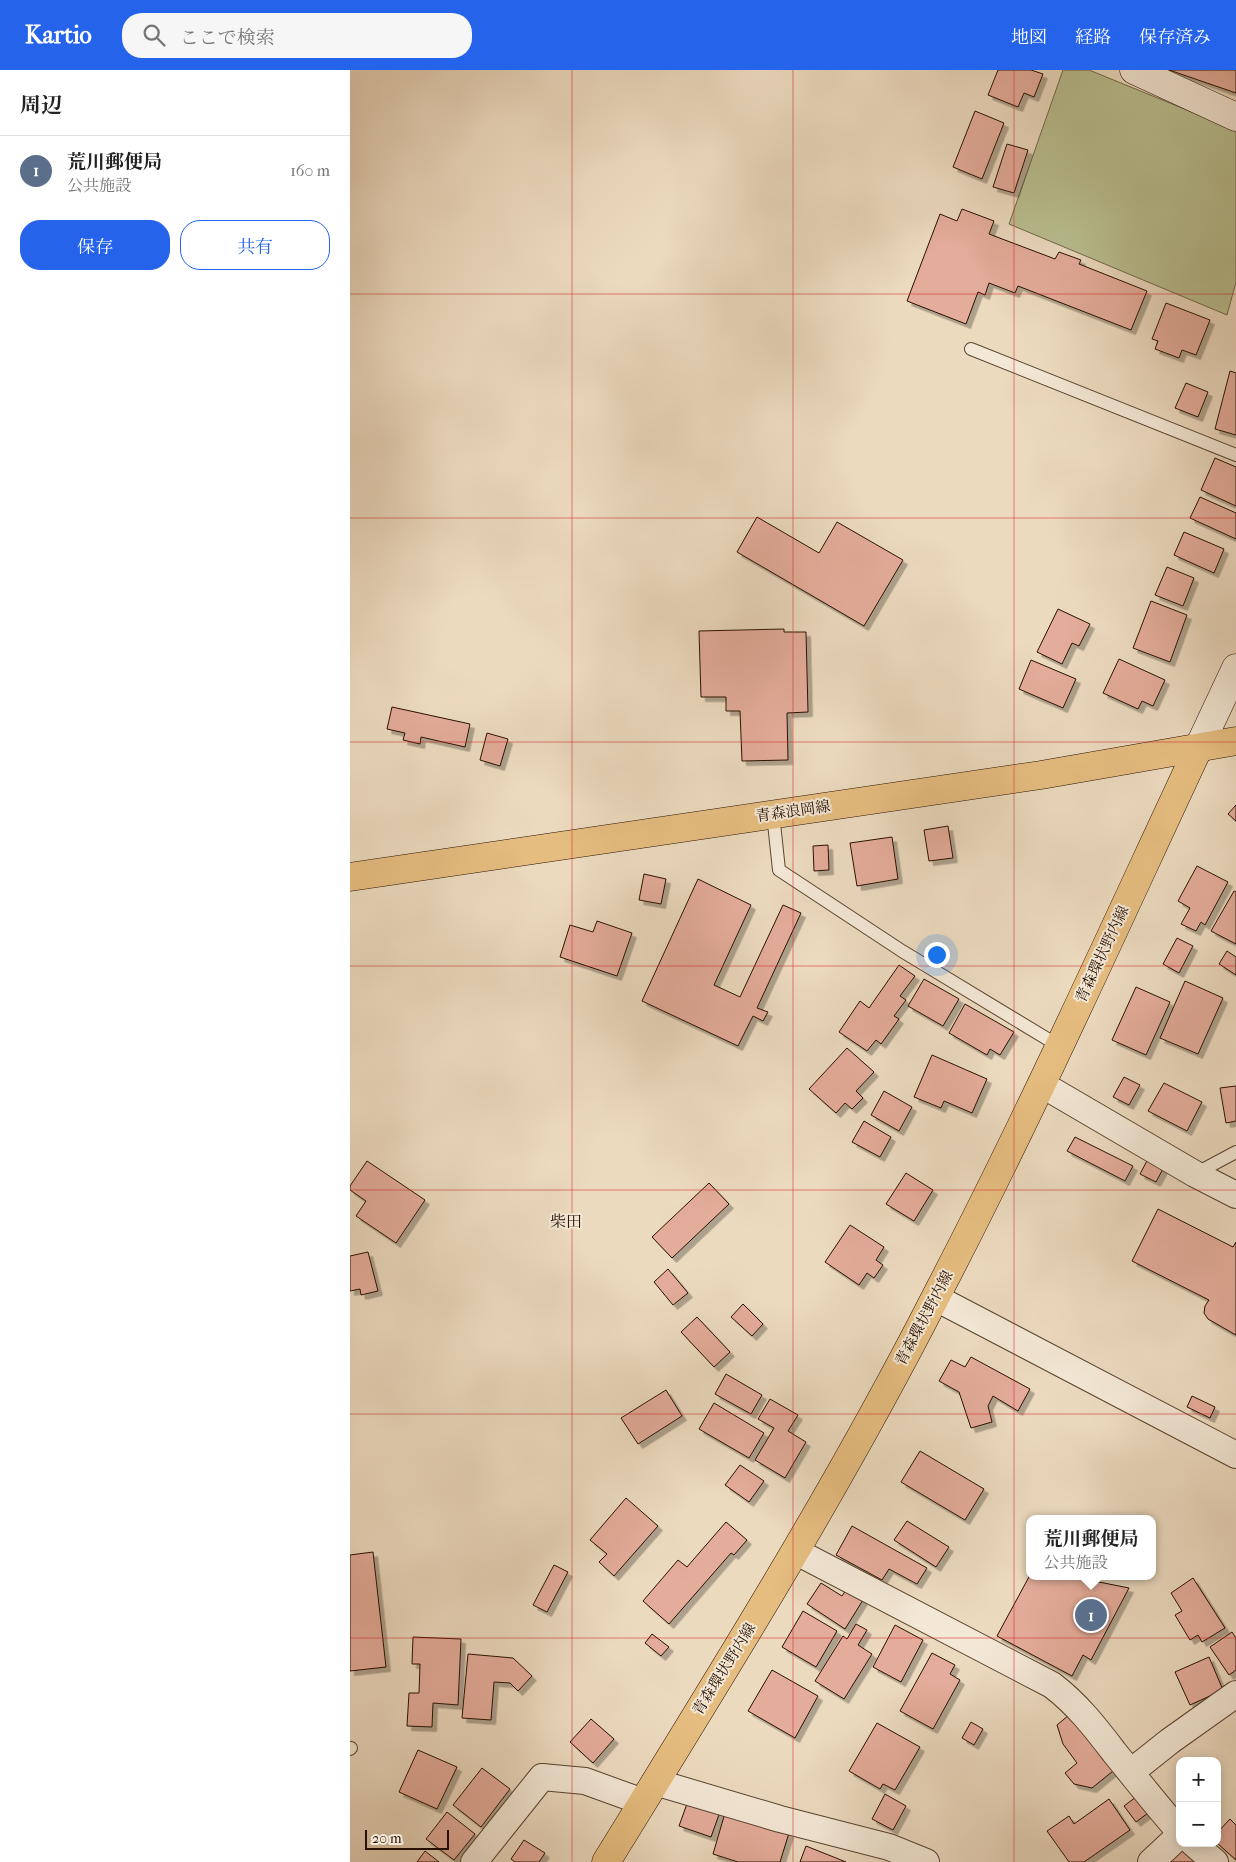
<!DOCTYPE html>
<html lang="ja">
<meta charset="utf-8">
<style>
:root{--surface:#fff;--page:#f6f6f6;--text:#222;--muted:#767676;--line:#e0e0e0;--accent:#2563eb}
body{margin:0;font-family:"IM FELL French Canon","Noto Serif JP",serif;background:var(--page);color:var(--text)}
.controls{position:absolute;right:15px;bottom:15px;display:grid;overflow:hidden;border-radius:10px;box-shadow:0 2px 12px #0003}
.controls button{width:45px;height:45px;display:grid;place-items:center;padding:0;border:0;border-bottom:1px solid var(--line);background:var(--surface);color:var(--text);font:25px sans-serif}
.scale{position:absolute;left:15px;bottom:12px;width:84px;box-sizing:border-box;padding-left:5px;border:2px solid #281101;border-top:0;font-size:14px;line-height:18px;white-space:nowrap;color:#281101;-webkit-text-stroke:4px #f3e7d5;paint-order:stroke}
.you{position:absolute;left:586px;top:884px;width:18px;height:18px;margin:-12px;border:4px solid #fff;border-radius:50%;background:#1a73e8;box-shadow:0 0 0 8px #1a73e833}
.badge{display:grid;place-items:center;width:32px;height:32px;border-radius:50%;background:var(--accent);color:#fff;font-size:16px;font-weight:700}
.pin{position:absolute;translate:-50% -50%;border:2px solid #fff;box-shadow:0 1px 5px #0006}
.popup{position:absolute;left:676px;top:1445px;width:130px;height:65px;box-sizing:border-box;display:grid;place-content:center;border-radius:10px;background:var(--surface);filter:drop-shadow(0 1px 4px #0005);font-size:16px;white-space:nowrap;color:var(--muted)}
.popup b{font-size:19px;color:var(--text)}
.popup::after{content:'';position:absolute;left:50%;top:100%;margin-left:-10px;border:10px solid transparent;border-top-color:var(--surface)}
.list{margin:0;padding:0;list-style:none}
h2{display:flex;justify-content:space-between;align-items:center;height:65px;margin:0;padding:0 20px;font-size:21px}
h2 small{font-size:16px;font-weight:400;color:var(--muted)}
.list li{display:grid;grid-template-columns:32px 1fr auto;gap:15px;align-items:center;box-sizing:border-box;height:70px;padding:0 20px;border-top:1px solid var(--line)}
.list b{display:block;font-size:19px;white-space:nowrap}
.list p{margin:0;font-size:16px;white-space:nowrap;color:var(--muted)}
.list em{font-size:16px;font-style:normal;color:var(--muted)}
.actions{display:flex;gap:10px;padding:15px 20px}
.actions a{flex:1;padding:11px 0;border:1px solid var(--accent);border-radius:20px;text-align:center;font-size:18px;color:var(--accent)}
.actions .main{background:var(--accent);color:#fff}
.icon{flex:none;width:28px;height:28px;fill:none;stroke:currentColor;stroke-width:2;stroke-linecap:round;stroke-linejoin:round}
.map{position:relative;flex:none;width:886px;height:1792px;overflow:hidden}
header{display:flex;align-items:center;gap:30px;box-sizing:border-box;height:70px;padding:0 25px;background:var(--accent);color:#fff}
header strong{font-size:24px}
nav{display:flex;gap:28px;margin-inline-start:auto;font-size:18px}
.search{width:350px;height:45px;background:var(--page);display:flex;align-items:center;gap:12px;box-sizing:border-box;padding:0 18px;border-radius:20px;color:var(--muted);font-size:19px}
main{display:flex}
aside{flex:1;background:var(--surface)}
.map>svg:first-child{display:block}
.green{fill:#b9bf91;stroke:#706849}
.building{fill:#e4ac9a;stroke:#281101;filter:url(#shadow)}
.lines{fill:none;stroke-linecap:round;stroke-linejoin:round}
.lane-casing{stroke:#594330;stroke-width:14}
.street-casing{stroke:#594330;stroke-width:28}
.secondary-casing{stroke:#281101;stroke-width:29}
.primary-casing{stroke:#281101;stroke-width:29}
.lane{stroke:#f3e7d5;stroke-width:12}
.street{stroke:#f3e7d5;stroke-width:26}
.secondary{stroke:#f3e7d5;stroke-width:28}
.primary{stroke:#e6bd80;stroke-width:28}
.grid{fill:none;stroke:#d62828;stroke-width:1;stroke-opacity:0.55}
.labels{text-anchor:middle;stroke-width:4;stroke-linejoin:round;paint-order:stroke}
.street-label{font-size:15px;fill:#281101;stroke:#f3e7d5}
.neighbourhood-label{font-size:16px;fill:#281101;stroke:#f3e7d5}
</style>
<header>
<strong>Kartio</strong>
<div class="search"><svg class="icon" aria-label="search" viewBox="0 0 24 24"><circle cx="10" cy="10" r="6"/><path d="M15 15l6 6"/></svg>ここで検索</div>
<nav><a>地図</a><a>経路</a><a>保存済み</a></nav>
</header>
<main>
<aside>
<h2>周辺<small></small></h2>
<ul class="list">
<li><span class="badge" style="background:#5c6f8a">1</span><div><b>荒川郵便局</b><p>公共施設</p></div><em>160 m</em></li>
</ul>
<div class="actions"><a class="main">保存</a><a>共有</a></div>
</aside>
<div class="map">
<svg width="886" height="1792" viewBox="0 0 886 1792">
<defs>
<filter id="shadow"><feDropShadow dx="4.5" dy="4.5" stdDeviation="0" flood-color="#0004"/></filter>
</defs>
<rect width="100%" height="100%" fill="#ecdabf"/>
<filter id="stains"><feTurbulence type="fractalNoise" baseFrequency=".004" numOctaves="4"/><feColorMatrix values="0 0 0 0 .2 0 0 0 0 .09 0 0 0 0 .02 0 0 0 .5 -.17"/></filter>
<radialGradient id="worn" r=".72"><stop offset=".6" stop-color="#630" stop-opacity="0"/><stop offset="1" stop-color="#630" stop-opacity=".3"/></radialGradient>
<polygon class="green" points="713,0 739,0 886,60 886,212 877,245 659,154"/>
<g class="building">
<polygon points="648,0 681,0 693,4 684,27 674,23 668,37 638,25"/>
<polygon points="819,0 886,0 886,23"/>
<polygon points="625,41 654,53 632,109 603,97"/>
<polygon points="657,74 678,80 664,123 643,117"/>
<polygon points="612,139 644,151 639,164 705,189 709,182 731,190 729,194 797,221 781,260 668,216 665,223 639,213 635,225 628,222 616,254 557,231 590,144 607,151"/>
<polygon points="816,233 860,250 846,285 832,280 829,288 805,279 808,271 802,269"/>
<polygon points="880,301 886,303 886,365 865,359"/>
<polygon points="836,313 858,322 848,347 825,338"/>
<polygon points="865,388 886,397 886,436 851,420"/>
<polygon points="850,427 886,443 886,469 840,448"/>
<polygon points="407,447 469,483 487,452 553,490 514,556 387,482"/>
<polygon points="834,462 874,479 864,503 824,485"/>
<polygon points="817,497 844,508 833,536 805,525"/>
<polygon points="801,531 837,545 820,592 783,578"/>
<polygon points="708,539 740,554 729,576 722,573 712,594 687,582"/>
<polygon points="434,559 434,562 456,562 458,642 437,643 438,690 392,691 390,641 376,641 376,627 351,627 349,561"/>
<polygon points="769,589 815,610 803,636 792,631 788,639 753,623"/>
<polygon points="681,590 726,609 713,638 669,619"/>
<polygon points="42,637 120,654 115,677 71,667 70,674 53,670 55,663 37,659"/>
<polygon points="137,663 158,669 150,696 130,690"/>
<polygon points="886,735 886,751 878,744"/>
<polygon points="598,756 603,788 579,791 574,760"/>
<polygon points="542,767 548,809 507,816 500,773"/>
<polygon points="478,775 479,800 464,801 463,776"/>
<polygon points="847,796 878,812 855,855 851,852 846,861 831,854 840,838 828,831"/>
<polygon points="294,804 316,809 311,834 289,830"/>
<polygon points="348,809 401,835 364,915 390,927 433,835 451,843 407,938 418,942 413,951 403,946 388,976 292,931"/>
<polygon points="884,821 886,822 886,874 861,861"/>
<polygon points="247,851 282,863 267,906 210,887 220,855 243,862"/>
<polygon points="827,868 843,876 829,903 813,894"/>
<polygon points="877,881 886,887 886,905 869,894"/>
<polygon points="549,895 565,906 550,926 556,930 544,946 549,949 531,974 526,970 517,981 489,962 510,931 519,938"/>
<polygon points="574,909 609,929 593,956 558,936"/>
<polygon points="835,911 873,928 848,984 810,968"/>
<polygon points="786,917 820,932 796,985 762,970"/>
<polygon points="615,934 664,962 650,985 640,979 637,985 599,963"/>
<polygon points="497,978 524,1002 506,1021 513,1028 502,1039 495,1033 486,1043 459,1019"/>
<polygon points="582,985 637,1009 622,1043 594,1031 591,1038 564,1027"/>
<polygon points="774,1007 790,1015 779,1035 763,1027"/>
<polygon points="814,1013 852,1032 837,1061 798,1041"/>
<polygon points="886,1016 886,1051 876,1053 870,1018"/>
<polygon points="534,1021 562,1037 549,1061 521,1045"/>
<polygon points="514,1051 541,1067 530,1087 502,1072"/>
<polygon points="725,1067 783,1096 775,1111 717,1081"/>
<polygon points="799,1087 815,1095 806,1112 790,1104"/>
<polygon points="17,1091 75,1130 46,1173 6,1146 16,1131 0,1120 0,1116"/>
<polygon points="556,1103 583,1120 564,1151 536,1134"/>
<polygon points="359,1113 379,1134 322,1188 302,1167"/>
<polygon points="808,1139 883,1177 886,1172 886,1265 858,1249 854,1243 855,1236 859,1230 782,1191"/>
<polygon points="500,1155 534,1177 526,1190 533,1195 524,1208 517,1203 509,1215 475,1192"/>
<polygon points="18,1182 28,1221 11,1225 10,1219 0,1221 0,1186"/>
<polygon points="318,1199 338,1223 323,1235 304,1212"/>
<polygon points="393,1234 413,1254 402,1266 381,1247"/>
<polygon points="347,1247 380,1282 364,1297 331,1262"/>
<polygon points="621,1287 680,1319 668,1341 643,1326 638,1336 642,1352 621,1358 609,1322 589,1311 601,1290 615,1297"/>
<polygon points="376,1304 412,1325 401,1344 365,1324"/>
<polygon points="316,1320 332,1346 288,1374 271,1348"/>
<polygon points="842,1326 865,1337 860,1348 837,1337"/>
<polygon points="420,1329 448,1345 438,1361 456,1372 435,1408 405,1390 424,1358 408,1349"/>
<polygon points="364,1333 414,1363 399,1388 349,1359"/>
<polygon points="570,1381 634,1419 615,1450 551,1412"/>
<polygon points="390,1395 414,1411 399,1432 375,1415"/>
<polygon points="276,1428 308,1456 264,1506 249,1492 257,1484 240,1470"/>
<polygon points="557,1451 599,1477 586,1497 544,1470"/>
<polygon points="376,1452 397,1470 384,1485 381,1483 319,1554 293,1531 328,1490 337,1497"/>
<polygon points="502,1456 577,1498 567,1514 539,1499 532,1510 486,1485"/>
<polygon points="23,1482 36,1597 0,1601 0,1485"/>
<polygon points="204,1495 218,1502 197,1542 183,1535"/>
<polygon points="680,1505 680,1506 719,1506 779,1518 741,1590 733,1585 722,1606 647,1566"/>
<polygon points="843,1508 875,1558 852,1572 848,1565 840,1570 825,1545 832,1541 821,1523"/>
<polygon points="471,1513 492,1526 496,1520 513,1530 495,1559 457,1534"/>
<polygon points="453,1541 487,1561 466,1597 432,1577"/>
<polygon points="506,1554 517,1560 508,1575 522,1584 494,1629 465,1611 493,1566 497,1569"/>
<polygon points="545,1555 573,1570 551,1612 523,1597"/>
<polygon points="882,1562 886,1568 886,1600 879,1605 860,1577"/>
<polygon points="302,1564 319,1577 311,1586 295,1573"/>
<polygon points="63,1567 111,1569 108,1635 83,1633 82,1657 57,1656 59,1623 69,1623 70,1594 62,1594"/>
<polygon points="582,1583 605,1595 600,1604 610,1610 583,1659 550,1641"/>
<polygon points="118,1584 163,1588 182,1606 168,1621 160,1613 144,1612 141,1650 112,1648"/>
<polygon points="859,1587 873,1620 840,1635 825,1602"/>
<polygon points="422,1600 468,1626 445,1668 398,1641"/>
<polygon points="719,1645 763,1701 742,1718 724,1714 715,1703 727,1693 713,1674 707,1655"/>
<polygon points="241,1649 264,1669 243,1693 220,1672"/>
<polygon points="621,1652 633,1659 624,1675 612,1668"/>
<polygon points="527,1653 570,1677 545,1720 533,1714 530,1719 499,1701"/>
<polygon points="68,1680 107,1697 87,1739 49,1722"/>
<polygon points="132,1698 160,1719 131,1757 103,1735"/>
<polygon points="535,1724 556,1736 543,1760 522,1749"/>
<polygon points="786,1727 798,1743 786,1752 774,1736"/>
<polygon points="759,1729 780,1760 734,1792 719,1792 697,1761 719,1746 724,1754"/>
<polygon points="338,1731 370,1742 361,1767 329,1756"/>
<polygon points="97,1742 125,1764 104,1790 76,1769"/>
<polygon points="375,1743 439,1763 430,1792 388,1792 363,1784"/>
<polygon points="880,1749 886,1755 886,1790 867,1773 867,1763"/>
<polygon points="174,1770 195,1783 189,1792 165,1792 161,1789"/>
<polygon points="830,1775 847,1792 813,1792"/>
<polygon points="456,1776 496,1792 450,1792"/>
<polygon points="75,1781 89,1792 67,1792"/>
</g>
<g class="lines">
<defs>
<g id="lane">
<polyline points="621,279 886,385"/>
<polyline points="423,744 429,800 552,881 709,976"/>
<polyline points="845,1104 886,1082"/>
<polyline points="0,1679 1,1678"/>
</g>
<g id="street">
<polyline points="691,1014 845,1104 886,1125"/>
<polyline points="586,1228 886,1385"/>
<path d="M445 1481 702 1615C727 1634 745 1657 764 1682 786 1709 807 1736 830 1762"/>
<polyline points="781,1702 820,1671 886,1624"/>
<polyline points="305,1712 430,1749 539,1777 576,1792"/>
<polyline points="843,1773 865,1792"/>
<polyline points="124,1792 192,1707 235,1711 293,1732"/>
<polyline points="801,1792 830,1765"/>
</g>
<g id="secondary">
<polyline points="784,0 886,47"/>
<polyline points="848,679 886,598"/>
</g>
<g id="primary">
<polyline points="0,807 691,705 886,671"/>
<path d="M256 1792C370 1607 486 1422 585 1228 679 1048 762 863 848 679"/>
</g>
</defs>
<use href="#lane" class="lane-casing"/>
<use href="#street" class="street-casing"/>
<use href="#secondary" class="secondary-casing"/>
<use href="#primary" class="primary-casing"/>
<use href="#lane" class="lane"/>
<use href="#street" class="street"/>
<use href="#secondary" class="secondary"/>
<use href="#primary" class="primary"/>
</g>
<path class="grid" d="M222 0V1792M443 0V1792M664 0V1792M0 224H886M0 448H886M0 672H886M0 896H886M0 1120H886M0 1344H886M0 1568H886"/>
<g class="labels">
<g class="street-label">
<text transform="translate(443 741) rotate(-8)" y="5">青森浪岡線</text>
<text transform="translate(752 884) rotate(-65)" y="5">青森環状野内線</text>
<text transform="translate(574 1248) rotate(-62)" y="5">青森環状野内線</text>
<text transform="translate(374 1599) rotate(-58)" y="5">青森環状野内線</text>
</g>
<g class="neighbourhood-label">
<text x="216" y="1157">柴田</text>
</g>
</g>
<rect width="100%" height="100%" filter="url(#stains)"/>
<rect width="100%" height="100%" fill="url(#worn)"/>
</svg>
<div class="controls">
<button>+</button>
<button>−</button>
</div>
<div class="scale">20 m</div>
<div class="you"></div>
<div class="pin badge" style="left:741px;top:1545px;background:#5c6f8a">1</div>
<div class="popup"><b>荒川郵便局</b>公共施設</div>
</div>
</main>
